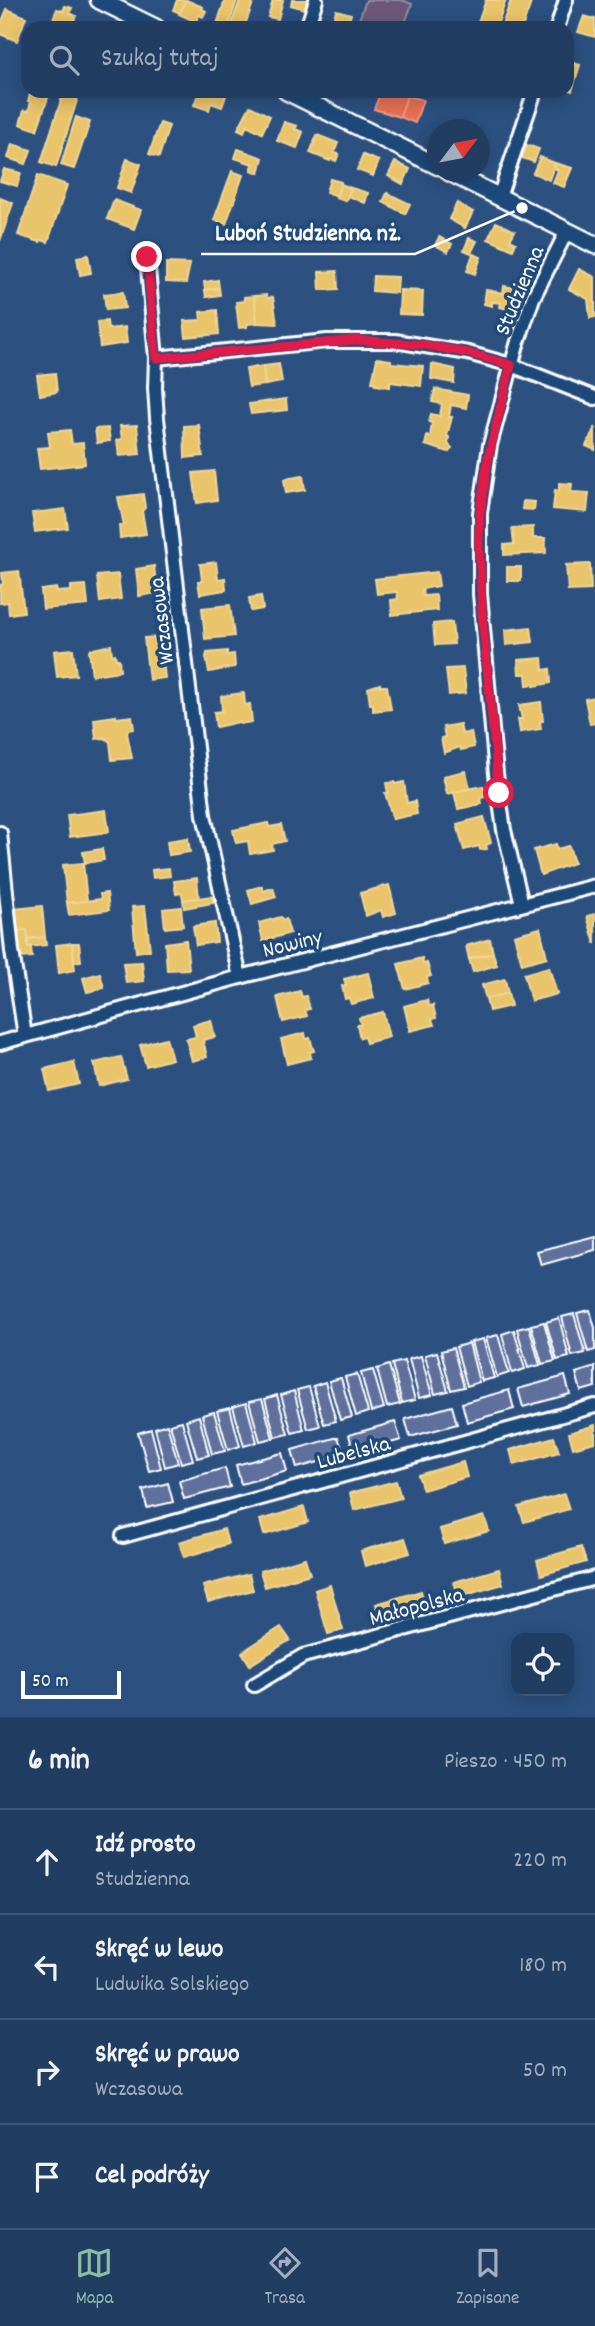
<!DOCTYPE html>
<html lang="pl">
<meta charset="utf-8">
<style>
:root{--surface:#213d61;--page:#294467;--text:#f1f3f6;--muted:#a2aebd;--line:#3e5676;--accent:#8abfa5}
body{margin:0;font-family:Dekko,sans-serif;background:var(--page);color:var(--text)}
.controls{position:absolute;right:21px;bottom:21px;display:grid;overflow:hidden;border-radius:14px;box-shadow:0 4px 18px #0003}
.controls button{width:63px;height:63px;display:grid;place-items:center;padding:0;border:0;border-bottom:2px solid var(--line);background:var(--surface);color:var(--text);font:35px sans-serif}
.compass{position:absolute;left:427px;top:119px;width:63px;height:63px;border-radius:50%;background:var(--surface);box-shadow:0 4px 18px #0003;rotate:58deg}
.scale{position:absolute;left:21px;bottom:18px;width:100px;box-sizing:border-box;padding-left:7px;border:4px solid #fff;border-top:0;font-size:19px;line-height:24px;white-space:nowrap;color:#fff;-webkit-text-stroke:5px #1f4a7a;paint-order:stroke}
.stop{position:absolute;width:21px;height:21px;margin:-16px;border:5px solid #e11d48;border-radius:50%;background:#fff}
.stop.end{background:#e11d48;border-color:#fff;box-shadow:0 2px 7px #0008}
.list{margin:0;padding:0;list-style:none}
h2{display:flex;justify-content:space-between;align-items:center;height:91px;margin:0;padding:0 28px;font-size:30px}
h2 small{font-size:23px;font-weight:400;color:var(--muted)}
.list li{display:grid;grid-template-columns:46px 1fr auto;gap:21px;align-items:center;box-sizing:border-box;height:105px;padding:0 28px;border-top:2px solid var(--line)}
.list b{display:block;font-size:26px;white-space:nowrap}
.list p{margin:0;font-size:23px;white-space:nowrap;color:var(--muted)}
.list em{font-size:23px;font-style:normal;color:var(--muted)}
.icon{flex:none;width:38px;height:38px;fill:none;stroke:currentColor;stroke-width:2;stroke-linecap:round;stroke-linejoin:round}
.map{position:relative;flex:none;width:595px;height:1717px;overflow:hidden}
.search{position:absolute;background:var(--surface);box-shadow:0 4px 18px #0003;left:21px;right:21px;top:21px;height:77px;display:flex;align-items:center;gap:18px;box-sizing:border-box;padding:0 24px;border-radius:21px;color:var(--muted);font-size:26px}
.sheet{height:511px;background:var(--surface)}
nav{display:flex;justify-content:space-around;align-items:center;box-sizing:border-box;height:98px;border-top:2px solid var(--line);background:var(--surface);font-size:19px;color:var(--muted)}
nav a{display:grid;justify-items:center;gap:4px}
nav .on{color:var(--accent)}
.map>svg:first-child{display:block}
.homes{fill:#e9c46a;stroke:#f0d697;stroke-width:2}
.shops{fill:#e76f51;stroke:#ee9a85;stroke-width:2}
.offices{fill:#6d597a;stroke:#998ba2;stroke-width:2}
.building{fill:#616f9c;stroke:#fff;stroke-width:2}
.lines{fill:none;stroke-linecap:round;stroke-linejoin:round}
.street-casing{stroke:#fff;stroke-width:18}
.secondary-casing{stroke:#fff;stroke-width:21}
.street{stroke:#1f4a7a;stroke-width:12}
.secondary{stroke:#1f4a7a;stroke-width:16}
.route{stroke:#e11d48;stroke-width:9}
.labels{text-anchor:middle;stroke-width:7;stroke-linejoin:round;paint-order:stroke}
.street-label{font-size:23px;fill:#fff;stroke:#1f4a7a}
.leader{fill:none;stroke:#fff;stroke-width:2.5}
.callout-dot{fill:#fff;stroke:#1f4a7a;stroke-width:2.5}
.callout-label{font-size:24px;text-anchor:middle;font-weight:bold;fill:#fff;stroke:#1f4a7a;stroke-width:7;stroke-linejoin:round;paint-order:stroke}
</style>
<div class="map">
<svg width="595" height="1717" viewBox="0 0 595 1717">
<rect width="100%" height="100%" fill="#2c5181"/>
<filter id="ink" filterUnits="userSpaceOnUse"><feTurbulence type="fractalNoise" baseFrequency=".0143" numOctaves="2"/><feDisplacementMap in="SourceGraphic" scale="14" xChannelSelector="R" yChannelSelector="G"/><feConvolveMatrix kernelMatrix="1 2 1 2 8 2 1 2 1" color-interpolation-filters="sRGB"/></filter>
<g filter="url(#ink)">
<g class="homes">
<polygon points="177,0 186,0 180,13 173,10"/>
<polygon points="186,0 203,7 202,9 206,11 203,17 199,15 196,22 179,14"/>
<polygon points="225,0 237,0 228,28 220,28 216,27"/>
<polygon points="240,0 254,0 244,28 230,28"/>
<polygon points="273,0 283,0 278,19 268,17"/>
<polygon points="292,0 311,0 307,10 291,5"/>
<polygon points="486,0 506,0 496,28 476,28"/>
<polygon points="511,0 532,0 522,28 501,28"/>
<polygon points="65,6 72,8 70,13 76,16 71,28 63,28 51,24 57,9 63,11"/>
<polygon points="7,9 26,17 17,41 0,34 0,26"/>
<polygon points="336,10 351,14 347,28 331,28"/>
<polygon points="584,16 595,19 595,37 578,32"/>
<polygon points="567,61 580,65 572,91 567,89"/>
<polygon points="31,91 50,92 37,130 20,124 24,110 28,111 31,102 28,101"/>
<polygon points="64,91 80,91 56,167 41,162"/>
<polygon points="199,91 227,93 222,107 211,103 209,110 194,105"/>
<polygon points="250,106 270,116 262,133 247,125 244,132 238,129"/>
<polygon points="76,117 90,122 74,169 61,165"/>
<polygon points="284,122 297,126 295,129 303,132 297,148 277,141"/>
<polygon points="160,123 169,126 159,157 149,154"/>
<polygon points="317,135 338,143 334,153 339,154 336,161 331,159 330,161 310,153"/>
<polygon points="12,144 31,150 26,164 8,158"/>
<polygon points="527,145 539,149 534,162 522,158"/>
<polygon points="238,149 263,158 259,173 251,170 253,164 235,158"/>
<polygon points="363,155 379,161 373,176 357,170"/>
<polygon points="540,157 555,163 549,180 533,173"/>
<polygon points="127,159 141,164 131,193 117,188"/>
<polygon points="395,162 410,169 403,184 388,176"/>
<polygon points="555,163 572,168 564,187 553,183 558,170 554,168"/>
<polygon points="4,169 21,173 17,186 0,181"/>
<polygon points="232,171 243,175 226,224 214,220"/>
<polygon points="38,175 67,185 48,242 41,240 40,242 18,235"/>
<polygon points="330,179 341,182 337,196 326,192"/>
<polygon points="341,184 351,188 346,201 336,198"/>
<polygon points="351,188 368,193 365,203 348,196"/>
<polygon points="387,193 410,204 405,214 383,202"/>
<polygon points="0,198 13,203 0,241"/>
<polygon points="114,200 141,210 134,229 107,219"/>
<polygon points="457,203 473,212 465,228 449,219"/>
<polygon points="496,222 515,231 510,240 516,243 513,250 488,239"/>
<polygon points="439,237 452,244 448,252 435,245"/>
<polygon points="469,238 477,241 471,253 464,250"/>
<polygon points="473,254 481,257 475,274 467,271"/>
<polygon points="88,255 91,273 80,275 77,257"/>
<polygon points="166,263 190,264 186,283 166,282"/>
<polygon points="579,269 595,277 595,317 590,318 588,299 569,289"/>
<polygon points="337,271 338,289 320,290 319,272"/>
<polygon points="373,276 398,277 397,293 372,291"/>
<polygon points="218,280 219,288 205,290 204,282"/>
<polygon points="504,286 516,288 512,310 500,307 501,303 492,302 492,306 484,304 486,290 503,293"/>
<polygon points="219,288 220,295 206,297 205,290"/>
<polygon points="400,290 423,291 422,315 399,314"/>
<polygon points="123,292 125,308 106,310 104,294"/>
<polygon points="266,295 267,298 273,297 277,324 257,323 254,296"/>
<polygon points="254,296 257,323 247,324 247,327 239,328 236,302 244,301 244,297"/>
<polygon points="217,310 219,334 186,337 184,321 201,320 200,312"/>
<polygon points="107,321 108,329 125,327 127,343 100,347 97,322"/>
<polygon points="377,358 391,360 391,363 423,366 421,386 390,382 390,387 375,385 376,383 372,382"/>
<polygon points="279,364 282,382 265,385 263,366"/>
<polygon points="432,364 455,369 454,383 431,379"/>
<polygon points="263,366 265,385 249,387 246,369"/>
<polygon points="55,373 57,392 40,395 37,375"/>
<polygon points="435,389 468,395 466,408 451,405 449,417 452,417 447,436 449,437 448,444 452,448 449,452 425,445 427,436 430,437 432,423 429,422 431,414 440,416 442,404 432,402"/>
<polygon points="286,399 287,410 251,414 249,404"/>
<polygon points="137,425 140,454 119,456 117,440 122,439 120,426"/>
<polygon points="199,425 203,456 185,458 184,426"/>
<polygon points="595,427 595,450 586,446"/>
<polygon points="108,428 110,441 97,443 95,429"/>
<polygon points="70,430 72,444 83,443 85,464 40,469 37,448 50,447 48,432"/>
<polygon points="214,471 217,500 197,503 193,473"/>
<polygon points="303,476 305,490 286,493 284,479"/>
<polygon points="559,483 572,484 571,492 589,493 587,512 553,509 555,490 559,491"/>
<polygon points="143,494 145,508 142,511 146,534 120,538 119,525 124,525 118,497"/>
<polygon points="523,501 535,502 534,510 522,509"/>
<polygon points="65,509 68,528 35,532 32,513"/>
<polygon points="533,527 533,538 545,538 546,553 504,555 504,545 514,544 512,528"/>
<polygon points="216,562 218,579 225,578 226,590 200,594 198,581 202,581 200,564"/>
<polygon points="590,564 591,590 568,591 566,565"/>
<polygon points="154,566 157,593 139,596 136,569"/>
<rect x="507" y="567" width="14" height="14"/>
<polygon points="19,571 24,612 9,614 8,602 0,603 0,585 3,584 2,573"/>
<polygon points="437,572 439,586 422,589 423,596 436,595 437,610 392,615 391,600 398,599 397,592 377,594 375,579"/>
<polygon points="118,574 121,599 100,602 97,576"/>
<polygon points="86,585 88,605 43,609 41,590 56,588 57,592 71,591 71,586"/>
<polygon points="261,596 263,609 251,611 249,598"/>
<polygon points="230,605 234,636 205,639 202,608"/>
<polygon points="452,622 454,644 435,645 433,624"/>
<polygon points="531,627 533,642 506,645 505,630"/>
<polygon points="160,637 165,678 149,680 144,638"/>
<polygon points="111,645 112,655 115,654 116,659 119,659 120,671 92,675 89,650"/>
<polygon points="73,649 76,675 57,677 54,651"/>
<polygon points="227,651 227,655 234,654 235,667 209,672 206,657 207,653"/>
<polygon points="542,658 543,670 550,669 551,683 534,686 534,684 527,685 526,674 519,674 518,660"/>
<polygon points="463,668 466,693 449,695 446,669"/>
<polygon points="380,684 380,686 387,686 391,709 373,711 373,704 370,704 368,688"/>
<polygon points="244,693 245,705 250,704 252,722 240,724 239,722 216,727 214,712 222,711 221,696"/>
<polygon points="595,697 595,723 590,724 585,699"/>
<polygon points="541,702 543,721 540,721 541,729 520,732 518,719 522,719 519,705"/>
<polygon points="116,716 116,718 132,716 134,729 128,730 127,733 132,758 112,760 110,742 105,738 96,739 94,719"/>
<polygon points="460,724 462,734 471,732 474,747 461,750 460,747 444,753 441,738 445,737 443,727"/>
<polygon points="466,771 470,789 447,794 443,776"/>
<polygon points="394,782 395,784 404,782 407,803 415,801 417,814 393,819 385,793 388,793 386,783"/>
<polygon points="483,786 488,796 481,798 482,804 458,809 454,792"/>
<polygon points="106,810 109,832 70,837 67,815"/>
<polygon points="484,817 491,843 486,845 487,849 480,850 479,846 464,850 457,824"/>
<polygon points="268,823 269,827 281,825 285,841 272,844 273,850 250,854 248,841 236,843 233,830"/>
<polygon points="188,838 190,852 169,855 167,841"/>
<polygon points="556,844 557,849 569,846 574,863 541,875 534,850"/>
<polygon points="102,849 104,860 85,863 83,852"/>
<polygon points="83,863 87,901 67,903 63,865"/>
<polygon points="169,868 170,876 153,878 152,870"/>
<polygon points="197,878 199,898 183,900 182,893 176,894 174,881"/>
<polygon points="389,885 396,913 383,917 381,910 366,916 360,893"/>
<polygon points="262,886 263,891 273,888 276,897 252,904 248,890"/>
<polygon points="107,893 109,910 69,915 67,903 101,899 100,894"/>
<polygon points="213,896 213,903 184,908 183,900"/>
<polygon points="42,906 45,937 28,939 27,930 16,931 14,909"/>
<polygon points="145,906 150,950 136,952 132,907"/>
<polygon points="181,907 183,926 165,928 163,909"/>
<polygon points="595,914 595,944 587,916"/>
<polygon points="281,917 282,920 286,919 290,933 263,941 259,923"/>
<polygon points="215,923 217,942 196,945 193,926"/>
<polygon points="540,928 547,957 522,964 514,935"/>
<polygon points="27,930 28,947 31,947 32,957 19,958 16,931"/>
<polygon points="45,937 46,945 28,947 28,939"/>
<polygon points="490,939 493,953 469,959 466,946"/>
<polygon points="186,940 189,969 167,970 165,943"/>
<polygon points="72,943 79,943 81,961 74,962"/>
<polygon points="72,943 75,970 59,973 56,945"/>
<polygon points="493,953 497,965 473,972 469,959"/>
<polygon points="422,958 423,964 427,963 431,976 427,977 428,983 405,989 398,964"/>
<polygon points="142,962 144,981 126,983 123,963"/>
<polygon points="549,967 557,994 531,1001 524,974"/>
<polygon points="100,973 104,988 87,992 83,978"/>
<polygon points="368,973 374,998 351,1004 349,998 345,999 342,986 346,985 344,979"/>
<polygon points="505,979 508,993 486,999 482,985"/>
<polygon points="300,991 302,997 306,996 310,1009 305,1010 307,1016 283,1022 277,997"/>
<polygon points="508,993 511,1006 489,1011 486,999"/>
<polygon points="427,1000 429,1006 433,1005 436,1018 432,1019 434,1025 410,1031 404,1006"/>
<polygon points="383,1012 389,1037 366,1043 364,1037 360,1038 357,1025 361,1024 359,1018"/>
<polygon points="211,1020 215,1037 203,1040 207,1057 192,1061 186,1039 196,1037 193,1025"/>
<polygon points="305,1033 306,1039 310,1038 314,1051 310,1052 311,1058 287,1064 281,1039"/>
<polygon points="166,1038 172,1059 146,1066 140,1045"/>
<polygon points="121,1057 127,1079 99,1086 94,1063"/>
<polygon points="74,1062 79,1084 49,1091 44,1069"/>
<polygon points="595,1425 595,1442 573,1448 569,1433"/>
<polygon points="554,1437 559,1452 514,1465 510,1450"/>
<polygon points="463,1462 467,1477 423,1490 418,1475"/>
<polygon points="396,1481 401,1498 354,1510 350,1493"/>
<polygon points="564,1494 569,1509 524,1522 519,1507"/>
<polygon points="304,1507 308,1522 264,1535 260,1520"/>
<polygon points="484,1516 489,1531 444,1544 440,1529"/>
<polygon points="224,1529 228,1544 184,1557 179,1542"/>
<polygon points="405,1538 410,1553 365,1566 361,1551"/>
<polygon points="581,1547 586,1562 541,1575 537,1560"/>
<polygon points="305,1558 310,1574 265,1587 260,1571"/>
<polygon points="499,1569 503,1584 459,1597 454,1582"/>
<polygon points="249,1574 253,1590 208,1602 203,1586"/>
<polygon points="330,1585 343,1630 328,1634 315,1590"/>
<polygon points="421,1591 425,1606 380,1619 376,1604"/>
<polygon points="281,1627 290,1640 250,1665 242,1652"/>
</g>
<g class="shops">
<polygon points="381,91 394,91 407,96 400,117 374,109"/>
<polygon points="407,96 423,100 415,123 400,117"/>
</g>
<polygon class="offices" points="366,0 402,0 412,4 403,28 356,28"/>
<g class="building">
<polygon points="595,1236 595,1250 541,1265 537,1251"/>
<polygon points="590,1310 595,1328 595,1350 588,1352 577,1313"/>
<polygon points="574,1314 585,1353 572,1356 562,1317"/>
<polygon points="559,1318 569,1357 557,1360 546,1322"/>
<polygon points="544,1322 555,1361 542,1364 531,1325"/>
<polygon points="529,1326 540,1365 528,1368 517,1329"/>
<polygon points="514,1330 525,1369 512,1373 502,1334"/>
<polygon points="498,1335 509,1373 497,1377 486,1338"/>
<polygon points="483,1339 494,1378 482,1381 471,1342"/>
<polygon points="469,1343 479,1382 467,1386 456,1347"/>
<polygon points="453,1348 464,1387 451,1390 441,1351"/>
<polygon points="437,1352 448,1391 435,1394 425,1355"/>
<polygon points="421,1356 432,1395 419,1398 409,1359"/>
<polygon points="404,1361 415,1400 402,1403 392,1364"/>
<polygon points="389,1365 400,1404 387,1407 377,1369"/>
<polygon points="595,1367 595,1387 581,1391 576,1373"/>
<polygon points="373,1370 384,1408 371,1412 361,1373"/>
<polygon points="357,1374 368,1412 356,1416 345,1377"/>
<polygon points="565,1376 570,1394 523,1407 518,1389"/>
<polygon points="341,1378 352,1417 340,1420 329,1381"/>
<polygon points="325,1382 336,1421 324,1424 313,1386"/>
<polygon points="309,1387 320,1426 308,1429 297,1390"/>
<polygon points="509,1390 514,1409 467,1422 462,1403"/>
<polygon points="294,1391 304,1430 292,1433 281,1395"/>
<polygon points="277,1395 288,1434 275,1437 265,1399"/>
<polygon points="262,1399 273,1438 260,1441 249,1402"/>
<polygon points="246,1403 257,1442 244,1446 233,1407"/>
<polygon points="452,1406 457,1424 410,1437 405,1419"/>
<polygon points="230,1408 240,1446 228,1450 217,1411"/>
<polygon points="214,1412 225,1451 212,1454 202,1415"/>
<polygon points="199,1416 209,1455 197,1458 186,1420"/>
<polygon points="182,1421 193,1460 181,1463 170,1424"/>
<polygon points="395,1422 401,1440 354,1453 349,1435"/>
<polygon points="167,1424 178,1463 165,1467 155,1428"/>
<polygon points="151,1429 161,1468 149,1471 138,1433"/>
<polygon points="338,1437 344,1455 297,1468 292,1450"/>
<polygon points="282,1453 287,1471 241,1484 236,1465"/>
<polygon points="225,1468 230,1487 184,1499 179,1481"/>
<polygon points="168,1483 173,1502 147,1508 143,1490"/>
</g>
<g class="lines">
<defs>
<g id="street">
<polyline points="307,28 316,0"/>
<polyline points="557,28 566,0"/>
<polyline points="499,197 535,91"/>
<polyline points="147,257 156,358 155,388 157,418 204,815 240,977"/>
<polyline points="156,358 327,341 395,341 468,353 511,365 595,398"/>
<polyline points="0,833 12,951 25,1036"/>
<polyline points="522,904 504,830 496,774 480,594 480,513 490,445 517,345 533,298 567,231"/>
<polyline points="0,1043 240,977 595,886"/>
<polyline points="123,1536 595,1406"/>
<polyline points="254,1685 303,1656 595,1578"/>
</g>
<g id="secondary">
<polyline points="99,0 156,28"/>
<polyline points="286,91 438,166"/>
<polyline points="449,172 595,245"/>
</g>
</defs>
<use href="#street" class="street-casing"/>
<use href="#secondary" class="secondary-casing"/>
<use href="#street" class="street"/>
<use href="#secondary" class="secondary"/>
</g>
</g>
<g class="lines" filter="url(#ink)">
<polyline class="route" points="147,257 156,358 356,340 425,345 468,353 511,365 488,458 480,513 479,542 482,615 499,793"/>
</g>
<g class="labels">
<g class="street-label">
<text transform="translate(518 290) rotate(-67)" y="8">Studzienna</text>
<text transform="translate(160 621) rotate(-97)" y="8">Wczasowa</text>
<text transform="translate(292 942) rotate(-14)" y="8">Nowiny</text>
<text transform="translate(353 1451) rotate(-15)" y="8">Lubelska</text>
<text transform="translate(416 1605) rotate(-15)" y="8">Małopolska</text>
</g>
</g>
<path class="leader" d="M522 208L415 254H201"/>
<circle class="callout-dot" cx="522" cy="208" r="7"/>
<g class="callout-label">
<text x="308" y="240">Luboń Studzienna nż.</text>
</g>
</svg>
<div class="controls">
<button><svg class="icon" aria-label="locate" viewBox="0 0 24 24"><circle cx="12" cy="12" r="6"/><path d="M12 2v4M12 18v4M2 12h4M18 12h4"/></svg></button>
</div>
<svg class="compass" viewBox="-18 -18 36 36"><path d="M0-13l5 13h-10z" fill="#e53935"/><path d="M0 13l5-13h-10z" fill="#a2aebd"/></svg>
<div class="scale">50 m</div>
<div class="stop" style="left:499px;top:793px"></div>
<div class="stop end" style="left:147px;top:257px"></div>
<div class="search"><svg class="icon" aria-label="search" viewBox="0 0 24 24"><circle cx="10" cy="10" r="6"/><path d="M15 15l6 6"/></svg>Szukaj tutaj</div>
</div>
<section class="sheet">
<h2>6 min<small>Pieszo · 450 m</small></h2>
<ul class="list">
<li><svg class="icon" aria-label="ahead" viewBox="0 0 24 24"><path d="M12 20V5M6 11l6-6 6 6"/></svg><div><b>Idź prosto</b><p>Studzienna</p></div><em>220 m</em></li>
<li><svg class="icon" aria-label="left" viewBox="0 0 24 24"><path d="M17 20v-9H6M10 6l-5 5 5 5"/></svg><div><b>Skręć w lewo</b><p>Ludwika Solskiego</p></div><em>180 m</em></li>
<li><svg class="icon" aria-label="right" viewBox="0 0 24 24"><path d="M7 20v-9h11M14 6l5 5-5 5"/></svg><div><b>Skręć w prawo</b><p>Wczasowa</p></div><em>50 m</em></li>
<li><svg class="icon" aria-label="arrive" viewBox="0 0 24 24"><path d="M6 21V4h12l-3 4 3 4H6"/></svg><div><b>Cel podróży</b></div></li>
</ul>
</section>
<nav>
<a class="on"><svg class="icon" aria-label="map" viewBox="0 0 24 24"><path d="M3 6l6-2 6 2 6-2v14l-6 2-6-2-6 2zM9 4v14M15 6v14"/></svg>Mapa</a>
<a><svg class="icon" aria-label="directions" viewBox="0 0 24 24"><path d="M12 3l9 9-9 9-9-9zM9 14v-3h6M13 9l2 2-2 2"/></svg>Trasa</a>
<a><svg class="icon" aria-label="saved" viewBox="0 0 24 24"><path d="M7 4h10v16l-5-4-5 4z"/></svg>Zapisane</a>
</nav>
